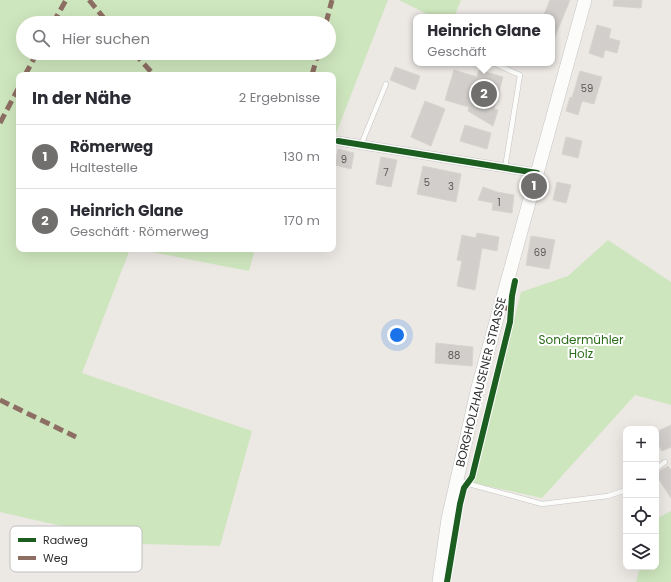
<!DOCTYPE html>
<html lang="de">
<meta charset="utf-8">
<style>
:root{--surface:#fff;--page:#f2f2f3;--text:#2b2b33;--muted:#7c7c81;--line:#e1e1e2;--accent:#706f6e}
body{margin:0;font-family:Poppins,sans-serif;background:var(--page);color:var(--text)}
.controls{position:absolute;right:12px;bottom:12px;display:grid;overflow:hidden;border-radius:8px;box-shadow:0 4px 16px #0002}
.controls button{width:36px;height:36px;display:grid;place-items:center;padding:0;border:0;border-bottom:1px solid var(--line);background:var(--surface);color:var(--text);font:20px sans-serif}
.you{position:absolute;left:397px;top:335px;width:14px;height:14px;margin:-10px;border:3px solid #fff;border-radius:50%;background:#1a73e8;box-shadow:0 0 0 6px #1a73e833}
.badge{display:grid;place-items:center;width:26px;height:26px;border-radius:50%;background:var(--accent);color:#fff;font-size:13px;font-weight:700}
.pin{position:absolute;translate:-50% -50%;border:2px solid #fff;box-shadow:0 1px 4px #0006}
.popup{position:absolute;left:413px;top:14px;width:142px;height:52px;box-sizing:border-box;display:grid;place-content:center;border-radius:8px;background:var(--surface);filter:drop-shadow(0 1px 3px #0005);font-size:13px;white-space:nowrap;color:var(--muted)}
.popup b{font-size:15px;color:var(--text)}
.popup::after{content:'';position:absolute;left:50%;top:100%;margin-left:-8px;border:8px solid transparent;border-top-color:var(--surface)}
.list{margin:0;padding:0;list-style:none}
h2{display:flex;justify-content:space-between;align-items:center;height:52px;margin:0;padding:0 16px;font-size:17px}
h2 small{font-size:13px;font-weight:400;color:var(--muted)}
.list li{display:grid;grid-template-columns:26px 1fr auto;gap:12px;align-items:center;box-sizing:border-box;height:64px;padding:0 16px;border-top:1px solid var(--line)}
.list b{display:block;font-size:15px;white-space:nowrap}
.list p{margin:0;font-size:13px;white-space:nowrap;color:var(--muted)}
.list em{font-size:13px;font-style:normal;color:var(--muted)}
.icon{flex:none;width:22px;height:22px;fill:none;stroke:currentColor;stroke-width:2;stroke-linecap:round;stroke-linejoin:round}
.map{position:relative;flex:none;width:671px;height:582px;overflow:hidden}
.search{position:absolute;background:var(--surface);box-shadow:0 4px 16px #0002;left:16px;top:16px;width:320px;height:44px;display:flex;align-items:center;gap:10px;box-sizing:border-box;padding:0 14px;border-radius:22px;color:var(--muted);font-size:15px}
.panel{position:absolute;background:var(--surface);box-shadow:0 4px 16px #0002;left:16px;top:72px;width:320px;height:180px;border-radius:8px}
.map>svg:first-child{display:block}
.green{fill:#cee6be;fill-rule:evenodd}
.building{fill:#d1cecb;stroke:#d7d4d0}
.lines{fill:none;stroke-linecap:round;stroke-linejoin:round}
.lane-casing{stroke:#c5c4c5;stroke-width:5.5}
.street-casing{stroke:#c5c4c5;stroke-width:10}
.secondary-casing{stroke:#c5c4c5;stroke-width:14}
.lane{stroke:#fcfcfb;stroke-width:4.5}
.street{stroke:#fcfcfb;stroke-width:9}
.secondary{stroke:#fcfcfb;stroke-width:13}
.quiet{stroke:#8d6e63;stroke-width:5;stroke-dasharray:10 5;stroke-linecap:butt}
.cycleway-casing{stroke:#fff;stroke-width:8}
.cycleway{stroke:#1b5e20;stroke-width:6}
.labels{text-anchor:middle;stroke-width:4;stroke-linejoin:round;paint-order:stroke}
.number-label{font-size:10px;fill:#585857}
.park-label{font-size:12px;fill:#2c6e1b;stroke:#fff}
.street-label{font-size:12px;fill:#2e2e2e;stroke:#fff}
.key{fill:#fff;stroke:#c0c0c0;stroke-width:1}
.key-label{font-size:11px;fill:#2e2e2e}
</style>
<div class="map">
<svg width="671" height="582" viewBox="0 0 671 582">
<rect width="100%" height="100%" fill="#ece8e4"/>
<g class="green">
<path d="M0 0H388L333 141V75H19V249H130L82 373 252 431 220 546 141 544 0 512ZM23 23H329V53H23Z"/>
<polygon points="399,0 461,0 454,17 433,17"/>
<polygon points="608,240 671,282 671,405 635,395 542,498 473,483 521,292 568,276"/>
<polygon points="136,249 255,249 249,271"/>
<polygon points="671,511 671,582 636,582 640,567 656,567 656,519"/>
</g>
<g class="building">
<polygon points="550,0 570,0 552,44 552,17 543,17"/>
<polygon points="614,0 642,0 641,8 613,6"/>
<polygon points="597,25 611,29 609,38 620,41 617,53 605,50 603,58 589,53"/>
<polygon points="395,67 420,76 415,90 390,80"/>
<polygon points="454,70 477,77 479,70 503,77 494,109 498,110 493,126 468,111 469,107 445,100"/>
<polygon points="580,71 602,77 594,104 582,101 578,115 566,111 570,97 572,98"/>
<polygon points="425,101 445,109 431,146 411,137"/>
<polygon points="465,125 491,133 487,149 460,141"/>
<polygon points="566,137 582,141 578,158 562,154"/>
<polygon points="338,149 354,153 351,169 335,165"/>
<polygon points="381,157 397,160 391,187 376,184"/>
<polygon points="423,166 461,174 456,202 417,194"/>
<polygon points="557,182 571,185 566,203 553,200"/>
<polygon points="483,187 497,192 514,195 512,213 492,210 493,203 478,200"/>
<polygon points="477,233 499,237 497,251 482,248 475,290 457,286 462,261 457,260 462,235 476,238"/>
<polygon points="531,236 555,240 549,269 526,265"/>
<polygon points="436,343 473,347 472,366 435,363"/>
<polygon points="671,425 671,447 662,451 656,441 656,432"/>
<polygon points="668,466 671,470 671,498 656,475 656,473"/>
</g>
<g class="lines">
<defs>
<g id="lane">
<polyline points="493,63 520,75 505,168"/>
<polyline points="361,145 386,84"/>
<polyline points="656,469 665,462"/>
<polyline points="459,480 469,484 542,504 608,496 626,490"/>
</g>
<polyline id="street" points="338,141 537,173"/>
<polyline id="secondary" points="439,582 448,519 478,387 585,0"/>
</defs>
<use href="#lane" class="lane-casing"/>
<use href="#street" class="street-casing"/>
<use href="#secondary" class="secondary-casing"/>
<use href="#lane" class="lane"/>
<use href="#street" class="street"/>
<use href="#secondary" class="secondary"/>
<g class="quiet">
<polyline points="89,0 108,23"/>
<polyline points="53,23 66,0"/>
<polyline points="326,23 332,0"/>
<polyline points="134,53 154,75"/>
<polyline points="25,75 37,53"/>
<polyline points="312,75 318,53"/>
<polyline points="0,123 19,87"/>
<polyline points="499,307 511,309"/>
<polyline points="0,400 76,437"/>
</g>
<defs>
<g id="cycleway">
<polyline points="338,141 537,173"/>
<polyline points="447,582 460,504 464,488 472,477 510,322 512,296 515,281"/>
</g>
</defs>
<use href="#cycleway" class="cycleway-casing"/>
<use href="#cycleway" class="cycleway"/>
</g>
<g class="labels">
<g class="number-label">
<text x="587" y="92">59</text>
<text x="344" y="163">9</text>
<text x="386" y="176">7</text>
<text x="427" y="186">5</text>
<text x="451" y="190">3</text>
<text x="499" y="206">1</text>
<text x="540" y="256">69</text>
<text x="454" y="359">88</text>
</g>
<g class="park-label">
<text x="581" y="344">Sondermühler<tspan x="581" dy="14">Holz</tspan></text>
</g>
<g class="street-label">
<text transform="translate(481 382) rotate(-76)" y="4">BORGHOLZHAUSENER STRASSE</text>
</g>
</g>
<rect x="10" y="526" width="132" height="46" rx="6" class="key"/>
<rect x="18" y="538" width="18" height="4" fill="#1b5e20"/>
<rect x="18" y="556" width="18" height="4" fill="#8d6e63"/>
<g class="key-label">
<text x="43" y="544">Radweg</text>
<text x="43" y="562">Weg</text>
</g>
</svg>
<div class="controls">
<button>+</button>
<button>−</button>
<button><svg class="icon" aria-label="locate" viewBox="0 0 24 24"><circle cx="12" cy="12" r="6"/><path d="M12 2v4M12 18v4M2 12h4M18 12h4"/></svg></button>
<button><svg class="icon" aria-label="layers" viewBox="0 0 24 24"><path d="M12 4l9 5-9 5-9-5zM3 14l9 5 9-5"/></svg></button>
</div>
<div class="you"></div>
<div class="pin badge" style="left:534px;top:186px">1</div>
<div class="pin badge" style="left:484px;top:94px">2</div>
<div class="popup"><b>Heinrich Glane</b>Geschäft</div>
<div class="search"><svg class="icon" aria-label="search" viewBox="0 0 24 24"><circle cx="10" cy="10" r="6"/><path d="M15 15l6 6"/></svg>Hier suchen</div>
<section class="panel">
<h2>In der Nähe<small>2 Ergebnisse</small></h2>
<ul class="list">
<li><span class="badge">1</span><div><b>Römerweg</b><p>Haltestelle</p></div><em>130 m</em></li>
<li><span class="badge">2</span><div><b>Heinrich Glane</b><p>Geschäft · Römerweg</p></div><em>170 m</em></li>
</ul>
</section>
</div>
